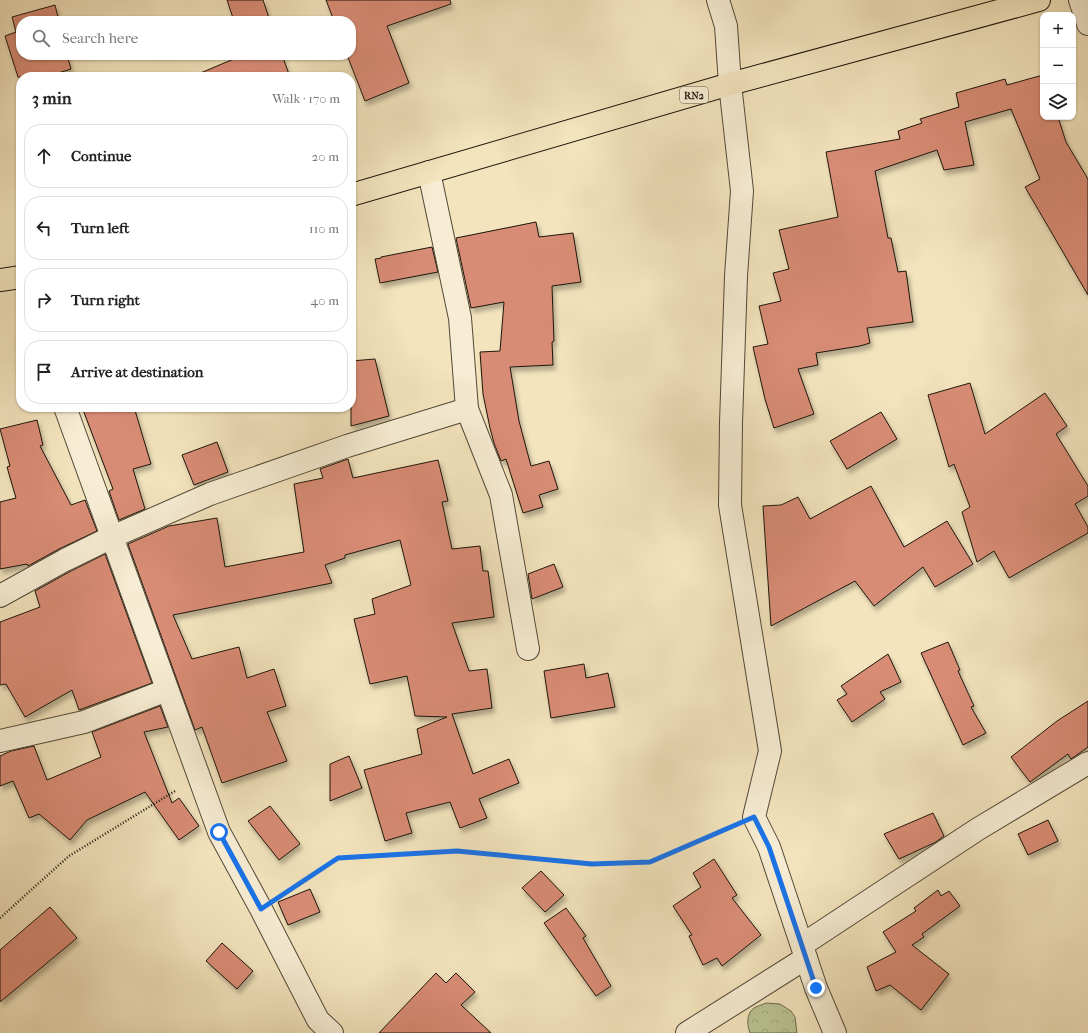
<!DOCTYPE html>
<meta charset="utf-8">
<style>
:root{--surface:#fff;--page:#f2f2f2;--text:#222;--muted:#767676;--line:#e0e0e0}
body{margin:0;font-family:"IM FELL French Canon",serif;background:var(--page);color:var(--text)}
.controls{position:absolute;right:12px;top:12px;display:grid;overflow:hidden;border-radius:8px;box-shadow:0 1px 3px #0004}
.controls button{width:36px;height:36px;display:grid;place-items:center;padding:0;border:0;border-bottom:1px solid var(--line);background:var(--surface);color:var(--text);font:20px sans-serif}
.stop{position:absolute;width:12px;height:12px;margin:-9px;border:3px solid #1a73e8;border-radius:50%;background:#fff}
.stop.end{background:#1a73e8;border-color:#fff;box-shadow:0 1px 4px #0008}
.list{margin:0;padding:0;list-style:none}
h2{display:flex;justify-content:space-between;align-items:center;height:52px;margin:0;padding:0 16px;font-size:17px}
h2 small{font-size:13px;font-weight:400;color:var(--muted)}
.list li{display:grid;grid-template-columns:26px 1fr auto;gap:12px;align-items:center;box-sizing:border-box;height:64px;margin:0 8px 8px;padding:0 8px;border:1px solid var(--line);border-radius:16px}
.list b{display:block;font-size:15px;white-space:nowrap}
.list em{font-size:13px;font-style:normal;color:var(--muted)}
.icon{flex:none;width:22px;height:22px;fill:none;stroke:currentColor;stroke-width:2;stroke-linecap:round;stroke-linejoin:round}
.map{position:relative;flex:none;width:1088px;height:1033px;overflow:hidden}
.search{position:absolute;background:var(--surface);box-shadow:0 1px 3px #0004;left:16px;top:16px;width:340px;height:44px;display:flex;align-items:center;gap:10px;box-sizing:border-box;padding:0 14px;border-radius:16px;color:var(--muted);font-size:15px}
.panel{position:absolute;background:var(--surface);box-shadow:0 1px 3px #0004;left:16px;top:72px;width:340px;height:340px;border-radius:16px}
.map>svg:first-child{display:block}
.forest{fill:url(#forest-crowns);stroke:#6c6c4f}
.building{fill:#d88c74;stroke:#1d150c;filter:url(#shadow)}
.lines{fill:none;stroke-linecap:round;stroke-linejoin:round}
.minor-casing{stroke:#524938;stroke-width:24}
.highway-casing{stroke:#1d150c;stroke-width:24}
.path{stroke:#1d150c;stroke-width:2.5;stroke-dasharray:1 2;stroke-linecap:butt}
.minor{stroke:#f7edd4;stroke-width:22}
.highway{stroke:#f3e4bd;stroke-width:22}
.route{stroke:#1a73e8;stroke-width:5}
.labels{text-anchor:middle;stroke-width:3.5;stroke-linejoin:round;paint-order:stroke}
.shield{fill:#f7edd4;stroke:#5e5648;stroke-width:1}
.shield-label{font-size:10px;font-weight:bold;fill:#1d150c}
</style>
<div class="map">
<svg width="1088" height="1033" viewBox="0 0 1088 1033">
<defs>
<pattern id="forest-crowns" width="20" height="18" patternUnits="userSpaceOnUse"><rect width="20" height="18" fill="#bac492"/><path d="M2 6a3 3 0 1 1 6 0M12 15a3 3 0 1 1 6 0" fill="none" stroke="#9fa87d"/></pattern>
<filter id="shadow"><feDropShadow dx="2.5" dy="4.5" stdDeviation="2" flood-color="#0004"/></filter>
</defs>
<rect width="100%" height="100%" fill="#f3e4bd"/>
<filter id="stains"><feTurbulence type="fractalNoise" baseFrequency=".005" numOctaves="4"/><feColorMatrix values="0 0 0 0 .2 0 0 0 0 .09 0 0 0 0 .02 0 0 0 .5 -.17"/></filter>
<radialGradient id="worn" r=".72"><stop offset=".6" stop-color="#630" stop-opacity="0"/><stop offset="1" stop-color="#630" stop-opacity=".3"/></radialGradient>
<path class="forest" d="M766 1003 780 1004 791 1011 795 1017 797 1033H750C747 1025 746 1014 754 1008 757 1006 762 1005 766 1003Z"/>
<g class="building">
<polygon points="227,0 263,0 270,21 234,21"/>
<polygon points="326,0 450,0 451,4 387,26 409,83 365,101 347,55 351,55 351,21 334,21"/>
<polygon points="55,5 59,21 21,21 21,55 67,55 71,69 45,77 18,77 5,36 16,32 12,17"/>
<polygon points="243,55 282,55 290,77 191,77"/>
<polygon points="1043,75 1043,117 1058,117 1066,142 1088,179 1088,295 1025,187 1040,179 1011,109 965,122 974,165 944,170 937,150 875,171 888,238 891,238 898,272 906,271 913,322 867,328 870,343 860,346 816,353 818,365 798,369 814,414 774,428 765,399 753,347 768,344 759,306 781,301 773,273 789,269 779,230 838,217 826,152 900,139 898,131 922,123 920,119 959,107 956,93 1005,79 1007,85"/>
<polygon points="536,222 539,237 573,233 581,282 552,286 554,341 552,342 553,365 510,367 519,421 531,466 549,461 558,489 539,495 543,507 523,513 506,459 501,461 494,443 490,428 483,394 480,352 500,351 504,302 471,308 456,238"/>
<polygon points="432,247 438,272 380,283 375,259 381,258 381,257"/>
<polygon points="375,359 389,416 351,426 351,361"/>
<polygon points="970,383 985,434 1045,393 1067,426 1056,434 1088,486 1088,496 1075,504 1088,527 1088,533 1009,578 994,551 977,562 962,512 970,507 954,464 949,467 928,395"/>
<polygon points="82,407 134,407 151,464 133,469 145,509 119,520 109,491 113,489"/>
<polygon points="881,412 897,439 847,469 830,441"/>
<polygon points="37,420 43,445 40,446 71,505 85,500 97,531 59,549 28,566 27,564 0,569 0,502 16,498 7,467 10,466 0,429"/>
<polygon points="217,442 228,472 194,485 182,455"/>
<polygon points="348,459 353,478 438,460 448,501 442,502 452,549 480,546 483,571 488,571 494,617 452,623 469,671 487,669 492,708 452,714 473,774 509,759 519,783 479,799 487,818 460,828 450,802 406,813 412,833 385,841 364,770 422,754 417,729 447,717 415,716 407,676 370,684 354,619 375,614 372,599 411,585 400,540 345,555 345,558 325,565 332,583 173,615 192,659 239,647 247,678 274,669 286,706 267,712 287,761 222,783 202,727 195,730 128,544 169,526 217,518 225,567 304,552 294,484 323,478 320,469"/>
<polygon points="871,486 904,547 947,521 973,564 935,587 923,567 874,606 855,581 771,626 763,506 781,505 798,497 810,519"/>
<polygon points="105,554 152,683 79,710 72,690 25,717 6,684 0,685 0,622 40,607 35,591 71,571"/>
<polygon points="554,564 563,587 532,599 528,574"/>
<polygon points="948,642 960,670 958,671 974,706 971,707 986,733 963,745 921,653"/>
<polygon points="888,654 901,682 880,692 885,699 852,722 837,700 847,694 841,686"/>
<polygon points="584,664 586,678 608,673 615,707 551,718 544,671"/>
<polygon points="1088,701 1088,747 1071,759 1068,754 1030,782 1011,757 1057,721"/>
<polygon points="160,706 168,727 144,732 172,803 179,798 199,826 179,840 145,792 87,820 70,840 39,814 29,818 13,781 0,786 0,756 11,751 34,746 47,780 101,757 92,732"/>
<polygon points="349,756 362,788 330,801 330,764"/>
<polygon points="270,806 300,844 279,860 248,821"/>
<polygon points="933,813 944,836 936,842 899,859 884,834"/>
<polygon points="1048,820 1058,841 1028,855 1018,834"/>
<polygon points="714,859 737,895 732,898 761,935 722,966 717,958 703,965 689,936 692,935 673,906 701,887 693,873"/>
<polygon points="541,871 564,895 545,912 522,888"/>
<polygon points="310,889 320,912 288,925 278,902"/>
<polygon points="938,890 941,896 949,891 960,906 922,934 924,937 912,945 949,974 921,1010 890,985 876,991 867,967 896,952 883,932 916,911 914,908"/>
<polygon points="50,907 77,938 0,1002 0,950"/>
<polygon points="566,908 586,936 583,938 611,986 596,996 544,923"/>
<polygon points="222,943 253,971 237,989 206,961"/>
<polygon points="436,973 446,983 456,973 475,992 461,1005 491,1033 379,1033"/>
</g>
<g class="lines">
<defs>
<g id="minor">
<polyline points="718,0 726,26 730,84 742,191 736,276 731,423 730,505 770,751 754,817 769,847 816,988 835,1033"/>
<polyline points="1080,0 1088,24"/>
<polyline points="429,172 460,318 467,409 501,495 528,649"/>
<polyline points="65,407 219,832 261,909 318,1020 332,1033"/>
<polyline points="0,596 65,560 112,537 210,494 347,446 467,409"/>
<polyline points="0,741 84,722 167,690"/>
<polyline points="802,945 978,829 1088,763"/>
<polyline points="687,1033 806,958"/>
</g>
<g id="highway">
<polyline points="351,195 730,84 1039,0"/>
<polyline points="0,280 21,277"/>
</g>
</defs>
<use href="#minor" class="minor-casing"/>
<use href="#highway" class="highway-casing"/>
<g class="path">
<polyline points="283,894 339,858 457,851 592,864 650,862 731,827"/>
<polyline points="0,918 69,856 175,791"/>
</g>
<use href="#minor" class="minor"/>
<use href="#highway" class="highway"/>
</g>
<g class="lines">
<polyline class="route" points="219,832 261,909 338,858 457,851 592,864 650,862 754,817 769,847 816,988"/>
</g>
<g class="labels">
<rect class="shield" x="680" y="87" width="28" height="16" rx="3"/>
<g class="shield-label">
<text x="694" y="99">RN2</text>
</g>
</g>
<rect width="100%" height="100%" filter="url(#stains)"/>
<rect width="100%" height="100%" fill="url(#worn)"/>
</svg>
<div class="controls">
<button>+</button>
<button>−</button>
<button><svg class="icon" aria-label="layers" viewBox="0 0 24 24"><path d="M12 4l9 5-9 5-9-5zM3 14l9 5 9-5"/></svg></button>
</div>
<div class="stop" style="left:219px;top:832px"></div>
<div class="stop end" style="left:816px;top:988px"></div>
<div class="search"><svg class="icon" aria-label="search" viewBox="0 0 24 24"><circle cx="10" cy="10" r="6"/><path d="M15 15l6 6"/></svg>Search here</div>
<section class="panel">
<h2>3 min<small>Walk · 170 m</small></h2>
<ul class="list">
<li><svg class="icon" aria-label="ahead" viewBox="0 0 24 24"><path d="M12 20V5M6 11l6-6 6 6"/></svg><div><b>Continue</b></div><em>20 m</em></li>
<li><svg class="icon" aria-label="left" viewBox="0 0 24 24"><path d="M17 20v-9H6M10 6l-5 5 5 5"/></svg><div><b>Turn left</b></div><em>110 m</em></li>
<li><svg class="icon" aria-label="right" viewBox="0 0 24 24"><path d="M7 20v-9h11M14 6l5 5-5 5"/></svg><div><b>Turn right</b></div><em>40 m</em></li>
<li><svg class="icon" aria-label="arrive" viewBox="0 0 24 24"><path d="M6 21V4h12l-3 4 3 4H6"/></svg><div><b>Arrive at destination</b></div></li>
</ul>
</section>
</div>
